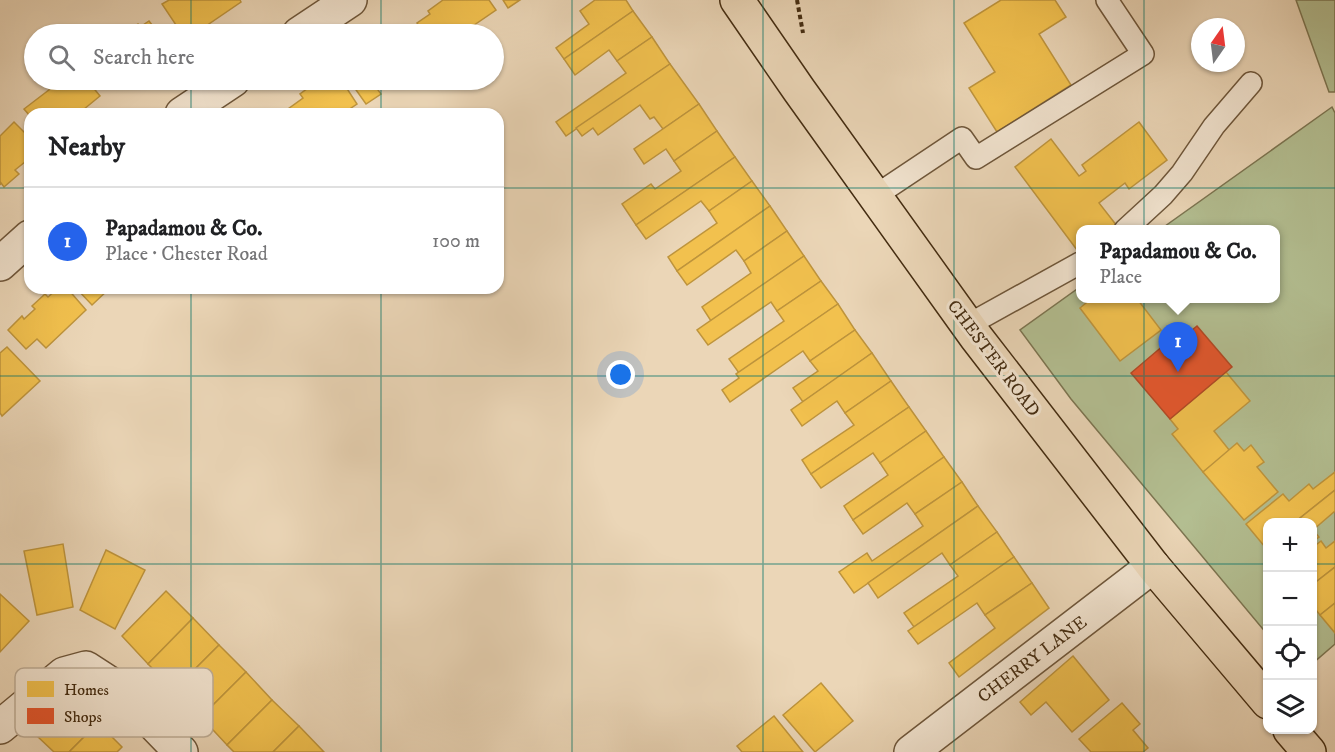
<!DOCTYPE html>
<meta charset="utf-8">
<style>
:root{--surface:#fff;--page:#f2f2f2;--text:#202124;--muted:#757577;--line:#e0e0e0;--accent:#2563eb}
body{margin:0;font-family:"IM FELL DW Pica",serif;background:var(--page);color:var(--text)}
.controls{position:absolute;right:18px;bottom:18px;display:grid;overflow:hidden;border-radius:12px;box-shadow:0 2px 4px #0004}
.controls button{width:54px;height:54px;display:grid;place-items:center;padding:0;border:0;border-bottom:2px solid var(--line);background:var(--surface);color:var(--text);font:30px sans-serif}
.compass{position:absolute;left:1191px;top:18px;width:54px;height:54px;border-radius:50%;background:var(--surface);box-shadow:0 2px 4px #0004;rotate:14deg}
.you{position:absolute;left:621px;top:375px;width:21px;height:21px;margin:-15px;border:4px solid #fff;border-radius:50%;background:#1a73e8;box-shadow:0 0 0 9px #1a73e833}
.badge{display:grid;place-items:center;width:39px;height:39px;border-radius:50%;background:var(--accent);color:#fff;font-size:20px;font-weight:700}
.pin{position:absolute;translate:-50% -50px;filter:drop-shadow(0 2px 3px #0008)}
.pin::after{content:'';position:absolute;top:32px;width:21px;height:18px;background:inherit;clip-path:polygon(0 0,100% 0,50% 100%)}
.popup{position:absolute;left:1076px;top:225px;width:204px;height:78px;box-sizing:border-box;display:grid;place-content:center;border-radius:12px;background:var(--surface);filter:drop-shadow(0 2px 4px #0005);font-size:20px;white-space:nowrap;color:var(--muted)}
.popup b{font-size:22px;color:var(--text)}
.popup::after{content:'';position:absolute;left:50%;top:100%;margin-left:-12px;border:12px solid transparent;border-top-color:var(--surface)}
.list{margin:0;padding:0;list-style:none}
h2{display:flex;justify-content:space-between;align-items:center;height:78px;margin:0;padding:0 24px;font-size:26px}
h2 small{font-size:20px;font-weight:400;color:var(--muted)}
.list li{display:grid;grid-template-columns:39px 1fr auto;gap:18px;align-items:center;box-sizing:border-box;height:108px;padding:0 24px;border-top:2px solid var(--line)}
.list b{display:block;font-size:22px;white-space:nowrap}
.list p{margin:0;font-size:20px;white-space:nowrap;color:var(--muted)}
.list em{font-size:20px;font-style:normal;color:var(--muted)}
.icon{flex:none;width:33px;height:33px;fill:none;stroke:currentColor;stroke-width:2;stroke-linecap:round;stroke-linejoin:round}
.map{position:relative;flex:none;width:1335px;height:752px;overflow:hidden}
.search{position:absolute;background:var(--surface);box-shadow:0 2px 4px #0004;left:24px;top:24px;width:480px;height:66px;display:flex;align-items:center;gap:15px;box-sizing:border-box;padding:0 21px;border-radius:33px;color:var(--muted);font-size:22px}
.panel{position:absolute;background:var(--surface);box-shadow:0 2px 4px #0004;left:24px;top:108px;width:480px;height:186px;border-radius:18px}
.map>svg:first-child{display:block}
.green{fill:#b3be91;stroke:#7c7551;stroke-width:1.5}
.homes{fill:#f2c14e;stroke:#be943c;stroke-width:1.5}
.shops{fill:#e4572e;stroke:#b44a25;stroke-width:1.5}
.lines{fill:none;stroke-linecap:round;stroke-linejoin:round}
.lane-casing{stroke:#6e563a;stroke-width:24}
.street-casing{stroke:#6e563a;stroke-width:36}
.highway-casing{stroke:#442c11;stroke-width:36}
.path{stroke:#442c11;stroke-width:4;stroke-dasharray:4.5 3;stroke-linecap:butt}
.lane{stroke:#f2e4d0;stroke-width:21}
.street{stroke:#f2e4d0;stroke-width:33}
.highway{stroke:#ebd6b7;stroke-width:33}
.grid{fill:none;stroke:#0f766e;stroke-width:1.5;stroke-opacity:0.55}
.labels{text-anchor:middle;stroke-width:6;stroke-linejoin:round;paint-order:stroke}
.street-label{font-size:18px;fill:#442c11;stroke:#f2e4d0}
.key{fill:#f2e4d0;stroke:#bead97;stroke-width:1.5}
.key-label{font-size:16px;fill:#442c11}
</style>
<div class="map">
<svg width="1335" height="752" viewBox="0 0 1335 752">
<rect width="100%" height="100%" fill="#ebd6b7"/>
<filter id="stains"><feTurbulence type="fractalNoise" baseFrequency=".00333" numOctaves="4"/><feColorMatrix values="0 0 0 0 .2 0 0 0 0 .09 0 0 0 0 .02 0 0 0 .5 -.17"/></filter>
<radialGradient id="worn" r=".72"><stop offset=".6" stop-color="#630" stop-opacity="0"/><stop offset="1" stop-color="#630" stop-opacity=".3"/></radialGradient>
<g class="green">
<polygon points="1296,0 1335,0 1335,92 1329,92"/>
<polygon points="1332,107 1335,113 1335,644 1313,663 1312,522 1268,522 1267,634 1071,399 1020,330 1080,287 1080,298 1276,298 1276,230 1161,229"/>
</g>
<g class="homes">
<polygon points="169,0 240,0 241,2 200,30 196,26 182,34 162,4"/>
<polygon points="443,0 489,0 496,10 461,34 446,34 443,30 437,34 424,34 417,23 430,14 428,11"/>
<polygon points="503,0 520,0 508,8"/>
<polygon points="595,0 626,0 633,11 564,59 556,48 589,24 580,11"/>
<polygon points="1001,0 1055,0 1066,17 1039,34 1071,85 997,132 969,88 995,72 964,23"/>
<polygon points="633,11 652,37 617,61 609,50 575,75 564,59"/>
<polygon points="149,21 159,34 122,34 138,24 140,27"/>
<polygon points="652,37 670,64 566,136 556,122 626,73 617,61"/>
<polygon points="670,64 699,104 663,129 654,117 650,119 640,105 598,135 593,128 582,136 576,128"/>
<polygon points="62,80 87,80 100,96 78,114 30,114 30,116 24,109"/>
<polygon points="330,80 334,80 339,87 344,84 357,104 342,114 281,114 303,98 300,94 315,83 319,87"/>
<polygon points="349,80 394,80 378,90 381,94 366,104"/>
<polygon points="699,104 717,131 674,161 666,149 644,164 634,149"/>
<polygon points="14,122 30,138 30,167 25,162 15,170 19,174 4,187 1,183 0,185 0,136"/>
<polygon points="1139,122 1167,160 1129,189 1125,183 1099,203 1117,226 1113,230 1080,230 1080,254 1015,167 1051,139 1079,176 1086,171 1082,165"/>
<polygon points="717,131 735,157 636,225 622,204 651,184 655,189 681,171 674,161"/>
<polygon points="735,157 752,181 709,211 701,201 646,239 636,225"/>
<polygon points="752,181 770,206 677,271 668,257 717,223 709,211"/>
<polygon points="770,206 787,231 744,261 736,250 687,285 677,271"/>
<polygon points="787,231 804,256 711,321 702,307 751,273 744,261"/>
<polygon points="804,256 821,281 777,311 771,302 708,345 697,330"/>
<polygon points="821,281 838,304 739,373 729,359 784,321 777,311"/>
<polygon points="58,288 67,288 86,310 46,348 37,339 26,349 8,330 22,316 24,319 35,309 32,306 45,294 48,297"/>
<polygon points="76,288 110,288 92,305"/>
<polygon points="1092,298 1140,298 1138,300 1161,330 1120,361 1080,308"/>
<polygon points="838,304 855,330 810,361 803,351 730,402 722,390 739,378 736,374"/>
<polygon points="855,330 872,353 803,402 793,388 818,371 810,361"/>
<polygon points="7,347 40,381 2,416 0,413 0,353"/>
<polygon points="872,353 891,381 845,413 837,401 802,426 791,410"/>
<polygon points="1226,372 1250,401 1214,431 1230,451 1203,472 1172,434 1178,429 1170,419"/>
<polygon points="891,381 909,407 811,474 802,460 854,425 845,413"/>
<polygon points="909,407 926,431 880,463 873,453 821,488 811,474"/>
<polygon points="926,431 944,457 853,520 844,506 888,475 880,463"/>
<polygon points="1237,443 1244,451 1251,445 1264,462 1257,467 1278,492 1244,520 1203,472"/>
<polygon points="944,457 962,482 915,514 907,503 863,534 853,520"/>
<polygon points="1335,472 1335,490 1295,522 1268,522 1268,545 1265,547 1246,524 1283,494 1289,501 1309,484 1313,489"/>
<polygon points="962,482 978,506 854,593 839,572 867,553 872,561 923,526 915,514"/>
<polygon points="1335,490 1335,511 1313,530 1319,537 1312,542 1312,522 1295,522"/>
<polygon points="978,506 997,532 950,565 942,553 878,598 868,583"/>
<polygon points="997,532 1014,557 914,627 904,613 958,576 950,565"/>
<polygon points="1321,541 1326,548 1335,541 1335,567 1312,585 1312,548"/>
<polygon points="63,544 73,607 37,615 24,551"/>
<polygon points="106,550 145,570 115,629 80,610"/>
<polygon points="1014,557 1032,583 985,615 977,603 918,644 908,631"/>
<polygon points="1335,567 1335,603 1320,615 1312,605 1312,585"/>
<polygon points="1032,583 1049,608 959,677 949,663 995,628 985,615"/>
<polygon points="166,591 193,618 148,664 122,636"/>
<polygon points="0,594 29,621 0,652"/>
<polygon points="1335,603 1335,633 1320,615"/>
<polygon points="193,618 219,645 174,690 148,664"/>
<polygon points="219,645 246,672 201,717 174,690"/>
<polygon points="1073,656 1109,700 1072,732 1046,702 1031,715 1020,702"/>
<polygon points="246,672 272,700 227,745 201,717"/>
<polygon points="821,683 853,721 815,752 783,715"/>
<polygon points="74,700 98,723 69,752 54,752 37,736"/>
<polygon points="272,700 299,726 273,752 234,752 227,745"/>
<polygon points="1122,703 1140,724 1133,730 1148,748 1143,752 1091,752 1079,739"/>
<polygon points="774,716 803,752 742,752 737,746"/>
<polygon points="98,723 122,747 117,752 69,752"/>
<polygon points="299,726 324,752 273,752"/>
</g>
<polygon class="shops" points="1197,326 1232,367 1170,419 1131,373 1171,339 1175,344"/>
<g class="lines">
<defs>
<g id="lane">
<polyline points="875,196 962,138 976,158 1143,54 1107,0"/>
<polyline points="1125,230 1163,195 1182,173 1214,126 1251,83"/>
<polyline points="968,325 1080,263"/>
</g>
<g id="street">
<polyline points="299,34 350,0"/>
<polyline points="182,114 233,80"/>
<polyline points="0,264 30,237"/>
<polyline points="0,727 64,674 86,668 123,692 181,752"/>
<polyline points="911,752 1153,566"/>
</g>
<g id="highway">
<polyline points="737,0 799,90 976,337 1153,566 1268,702"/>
<polyline points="1290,730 1309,752"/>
</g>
</defs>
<use href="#lane" class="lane-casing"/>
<use href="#street" class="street-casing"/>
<use href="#highway" class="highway-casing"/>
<polyline class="path" points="797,0 803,33"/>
<use href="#lane" class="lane"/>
<use href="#street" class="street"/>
<use href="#highway" class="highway"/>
</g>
<path class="grid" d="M191 0V34M381 0V34M572 0V752M763 0V752M954 0V752M1144 0V752M191 80V114M381 80V114M0 188H30M498 188H1335M191 288V752M381 288V752M0 376H1335M0 564H1268M1312 564H1335"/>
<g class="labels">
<g class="street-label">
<text transform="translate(994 358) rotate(53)" y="6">CHESTER ROAD</text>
<text transform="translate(1032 659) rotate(-37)" y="6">CHERRY LANE</text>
</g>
</g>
<rect x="15" y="668" width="198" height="69" rx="9" class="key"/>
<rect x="27" y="681" width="27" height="16" fill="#f2c14e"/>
<rect x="27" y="708" width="27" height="16" fill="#e4572e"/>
<g class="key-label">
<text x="64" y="695">Homes</text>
<text x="64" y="722">Shops</text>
</g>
<rect width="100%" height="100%" filter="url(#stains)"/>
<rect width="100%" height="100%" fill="url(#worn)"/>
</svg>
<div class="controls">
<button>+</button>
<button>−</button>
<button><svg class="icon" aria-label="locate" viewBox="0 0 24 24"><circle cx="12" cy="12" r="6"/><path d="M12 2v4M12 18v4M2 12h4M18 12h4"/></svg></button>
<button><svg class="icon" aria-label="layers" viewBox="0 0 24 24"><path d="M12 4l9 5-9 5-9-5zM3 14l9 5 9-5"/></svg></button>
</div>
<svg class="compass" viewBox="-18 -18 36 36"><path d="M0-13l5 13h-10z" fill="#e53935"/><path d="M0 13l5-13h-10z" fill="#757577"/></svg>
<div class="you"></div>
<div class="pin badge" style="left:1178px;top:372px">1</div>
<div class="popup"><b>Papadamou &amp; Co.</b>Place</div>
<div class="search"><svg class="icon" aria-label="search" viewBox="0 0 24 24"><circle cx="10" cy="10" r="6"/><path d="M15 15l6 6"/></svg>Search here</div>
<section class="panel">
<h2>Nearby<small></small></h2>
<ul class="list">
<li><span class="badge">1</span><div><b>Papadamou &amp; Co.</b><p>Place · Chester Road</p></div><em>100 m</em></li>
</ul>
</section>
</div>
